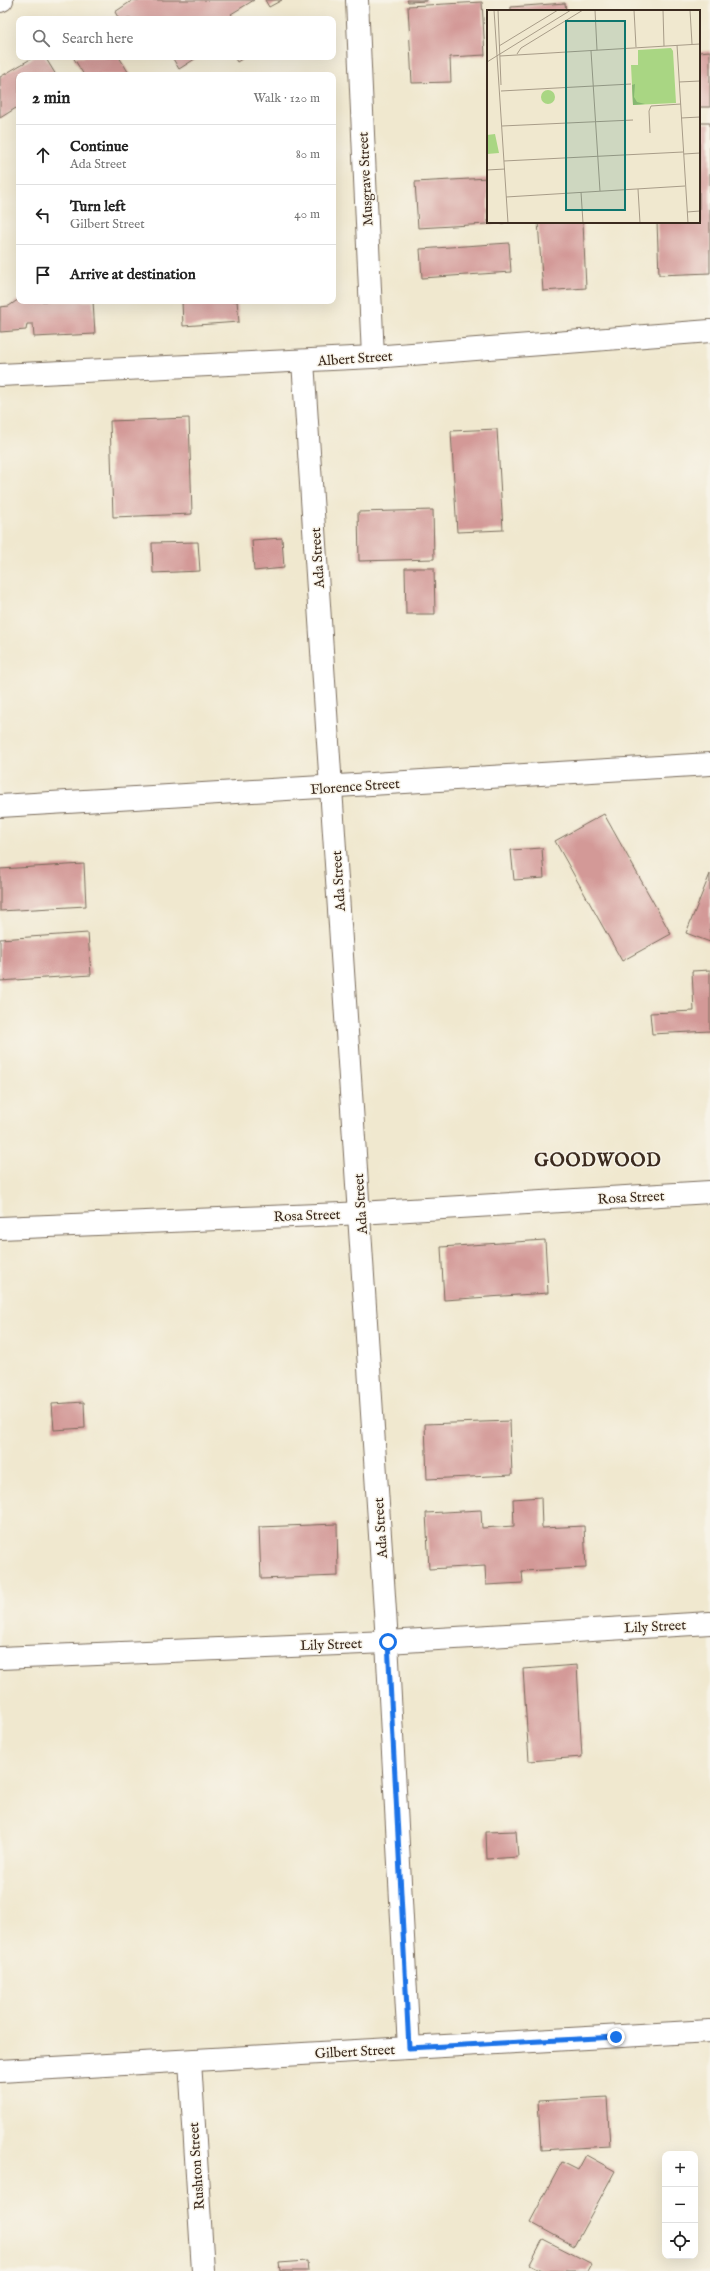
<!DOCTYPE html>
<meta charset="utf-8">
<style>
:root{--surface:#fff;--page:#f2f2f2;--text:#222;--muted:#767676;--line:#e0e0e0}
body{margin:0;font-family:"IM FELL English",serif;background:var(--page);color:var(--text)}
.controls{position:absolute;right:12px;bottom:12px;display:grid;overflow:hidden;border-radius:8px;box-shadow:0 4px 16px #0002}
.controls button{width:36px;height:36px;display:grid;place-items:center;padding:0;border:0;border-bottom:1px solid var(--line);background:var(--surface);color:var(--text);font:20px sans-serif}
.stop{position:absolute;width:12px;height:12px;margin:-9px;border:3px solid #1a73e8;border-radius:50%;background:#fff}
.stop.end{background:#1a73e8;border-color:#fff;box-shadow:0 1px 4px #0008}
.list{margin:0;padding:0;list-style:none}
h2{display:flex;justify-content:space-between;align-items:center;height:52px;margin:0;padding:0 16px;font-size:17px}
h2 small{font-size:13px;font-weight:400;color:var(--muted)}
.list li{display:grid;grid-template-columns:26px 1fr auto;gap:12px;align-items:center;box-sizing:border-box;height:60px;padding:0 16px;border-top:1px solid var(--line)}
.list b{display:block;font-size:15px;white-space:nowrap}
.list p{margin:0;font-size:13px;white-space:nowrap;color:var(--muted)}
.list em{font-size:13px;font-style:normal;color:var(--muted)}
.icon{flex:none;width:22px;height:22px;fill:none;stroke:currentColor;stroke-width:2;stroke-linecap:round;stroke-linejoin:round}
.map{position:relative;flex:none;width:710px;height:2271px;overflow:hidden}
.search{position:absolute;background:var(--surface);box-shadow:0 4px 16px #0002;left:16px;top:16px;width:320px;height:44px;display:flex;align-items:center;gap:10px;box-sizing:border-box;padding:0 14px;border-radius:8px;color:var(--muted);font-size:15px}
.panel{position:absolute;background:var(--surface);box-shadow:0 4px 16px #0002;left:16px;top:72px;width:320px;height:232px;border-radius:8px}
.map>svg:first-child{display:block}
.building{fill:#d39997}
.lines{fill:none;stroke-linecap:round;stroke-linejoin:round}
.minor-casing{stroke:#7a6c5c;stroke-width:24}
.minor{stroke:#fff;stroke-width:22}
.route{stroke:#1a73e8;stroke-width:5}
.labels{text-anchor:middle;stroke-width:3;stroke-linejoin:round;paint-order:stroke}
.street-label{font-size:14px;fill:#3b2a1e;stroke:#f7f3e8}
.district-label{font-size:18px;font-weight:bold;letter-spacing:1px;fill:#3b2a1e;stroke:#f7f3e8}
.inset-road{fill:none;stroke:#a89c88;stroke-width:1}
.view{fill:#0f766e;fill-opacity:0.15;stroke:#0f766e;stroke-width:2}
.inset-edge{fill:none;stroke:#3b2a1e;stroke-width:2}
</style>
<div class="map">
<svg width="710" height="2271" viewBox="0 0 710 2271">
<rect width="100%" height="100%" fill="#f7f3e8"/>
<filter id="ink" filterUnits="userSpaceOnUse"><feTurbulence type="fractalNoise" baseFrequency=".025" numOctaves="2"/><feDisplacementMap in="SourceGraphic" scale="8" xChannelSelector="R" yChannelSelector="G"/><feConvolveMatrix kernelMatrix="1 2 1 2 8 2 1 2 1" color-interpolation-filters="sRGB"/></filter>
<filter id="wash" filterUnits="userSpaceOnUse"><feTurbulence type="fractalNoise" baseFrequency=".012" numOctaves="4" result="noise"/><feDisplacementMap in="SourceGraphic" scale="16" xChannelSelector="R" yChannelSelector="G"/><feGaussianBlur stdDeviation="0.9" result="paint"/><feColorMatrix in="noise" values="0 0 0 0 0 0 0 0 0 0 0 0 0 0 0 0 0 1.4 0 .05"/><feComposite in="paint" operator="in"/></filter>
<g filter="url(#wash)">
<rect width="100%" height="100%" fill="#f0e8cf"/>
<g id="blocks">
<g class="building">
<polygon points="133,0 254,0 231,14 235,19 119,19 115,12"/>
<polygon points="265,0 282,0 269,7"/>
<polygon points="407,0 427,0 427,1 408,2"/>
<polygon points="482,2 485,55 450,57 451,82 412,83 408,6"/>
<polygon points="565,3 566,11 511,11 511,7"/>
<polygon points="710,51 710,107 699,107 699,52"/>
<polygon points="34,57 45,57 56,75 19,75 19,113 16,108 0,118 0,77"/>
<polygon points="73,57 119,57 130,75 84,75"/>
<polygon points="172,57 198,57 179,69"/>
<polygon points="234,57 245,57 237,62"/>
<polygon points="699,123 710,123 710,273 659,275 657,222 699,222"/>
<polygon points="488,178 488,222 504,223 418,228 415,182"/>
<polygon points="538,222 583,222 586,288 543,291"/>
<polygon points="509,243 511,272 422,278 420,249"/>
<polygon points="19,299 19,301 93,301 95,334 34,337 33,324 27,324 26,330 0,332 0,307 9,306"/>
<polygon points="182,301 237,301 239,322 183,326"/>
<polygon points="189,418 192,514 113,517 110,421"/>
<polygon points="497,429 503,530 457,532 451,431"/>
<polygon points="433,510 434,559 359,561 358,512"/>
<polygon points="282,538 284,568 254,571 252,540"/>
<polygon points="198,542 200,571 153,573 152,543"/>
<polygon points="405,568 434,568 435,614 406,614"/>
<polygon points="604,814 671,934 622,961 555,841"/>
<polygon points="542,848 544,878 514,880 511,850"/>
<polygon points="84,864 86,906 0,911 0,869"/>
<polygon points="710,874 710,942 686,933"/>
<polygon points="88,933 91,975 0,981 0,939"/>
<polygon points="710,970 710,1031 652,1034 650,1013 694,1011 692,971"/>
<polygon points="545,1240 548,1293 444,1300 441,1247"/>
<polygon points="84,1402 85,1428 54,1430 52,1404"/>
<polygon points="510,1421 512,1475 427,1479 425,1424"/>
<polygon points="541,1497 542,1528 584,1526 586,1568 522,1571 523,1583 486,1585 485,1566 429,1569 426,1513 481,1510 482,1528 514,1526 513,1499"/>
<polygon points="337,1524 338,1576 261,1579 259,1527"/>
<polygon points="577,1665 582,1757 529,1761 523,1669"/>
<polygon points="516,1831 518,1857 487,1859 486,1832"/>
<polygon points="607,2097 610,2146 541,2150 538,2101"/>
<polygon points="586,2155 615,2171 574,2246 530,2222 562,2162 578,2170"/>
<polygon points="543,2239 592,2264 588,2271 544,2271 530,2264"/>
<polygon points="307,2261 308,2271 280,2271 279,2263"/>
</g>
</g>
</g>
<g filter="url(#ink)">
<use href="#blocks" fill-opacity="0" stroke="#7a6c5c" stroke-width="1"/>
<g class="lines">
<defs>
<g id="minor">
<polyline points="357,0 373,357"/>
<polyline points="0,1 2,0"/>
<polyline points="303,361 387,1642 409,2048"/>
<polyline points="0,375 373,357 710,331"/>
<polyline points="0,806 710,764"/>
<polyline points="0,1228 342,1214 710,1192"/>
<polyline points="0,1658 387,1642 710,1623"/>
<polyline points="190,2061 203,2271"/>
<polyline points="0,2071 710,2031"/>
</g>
</defs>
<use href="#minor" class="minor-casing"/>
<use href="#minor" class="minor"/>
</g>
</g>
<g class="lines" filter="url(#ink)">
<polyline class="route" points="388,1642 409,2048 616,2037"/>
</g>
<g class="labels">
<g class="street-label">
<text transform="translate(365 179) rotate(-93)" y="5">Musgrave Street</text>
<text transform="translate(355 358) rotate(-4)" y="5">Albert Street</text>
<text transform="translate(317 558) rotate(-94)" y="5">Ada Street</text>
<text transform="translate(355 786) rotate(-4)" y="5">Florence Street</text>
<text transform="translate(338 881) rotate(-94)" y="5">Ada Street</text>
<text transform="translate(631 1197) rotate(-3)" y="5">Rosa Street</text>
<text transform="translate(360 1204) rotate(-94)" y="5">Ada Street</text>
<text transform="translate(307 1215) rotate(-2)" y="5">Rosa Street</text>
<text transform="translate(380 1528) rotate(-94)" y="5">Ada Street</text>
<text transform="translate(655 1626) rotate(-3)" y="5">Lily Street</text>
<text transform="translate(331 1644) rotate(-2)" y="5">Lily Street</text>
<text transform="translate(355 2051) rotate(-3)" y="5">Gilbert Street</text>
<text transform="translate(196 2166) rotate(-94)" y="5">Rushton Street</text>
</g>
<g class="district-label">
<text x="598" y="1166">GOODWOOD</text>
</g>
</g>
<g transform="translate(487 10)">
<rect width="213" height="213" fill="#f0e8cf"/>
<path d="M184 38 186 41 189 93 146 95 144 55H151V40ZM54 87a7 7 0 1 1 14 0a7 7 0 1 1-14 0ZM8 124 12 143 0 144V125Z" fill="#a9d683"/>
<path d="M148 74 147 87 150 92 158 94 146 95 145 75Z" fill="#86b771"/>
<path class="inset-road" d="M7 0 21 213M11 0 14 75M108 0 110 40M147 0 149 37M176 0 177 36M203 0 205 34M190 35 201 213M12 36 71 0M104 41 113 181M30 44 34 38 96 0M13 46 213 34M0 52 84 0M192 72 213 71M14 81 144 74M194 108 213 107M15 116 146 110M163 123 162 101 164 96 194 94M197 144 213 143M17 151 196 142M0 160 18 159M151 179 153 213M94 182 96 213M19 187 198 176M200 202 213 201"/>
<path class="view" d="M79 11H138V200H79Z"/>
<rect width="213" height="213" class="inset-edge"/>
</g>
</svg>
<div class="controls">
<button>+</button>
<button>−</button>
<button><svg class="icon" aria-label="locate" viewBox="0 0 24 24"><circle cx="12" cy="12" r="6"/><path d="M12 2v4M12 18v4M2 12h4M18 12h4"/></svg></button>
</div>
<div class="stop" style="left:388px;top:1642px"></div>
<div class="stop end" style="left:616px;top:2037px"></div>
<div class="search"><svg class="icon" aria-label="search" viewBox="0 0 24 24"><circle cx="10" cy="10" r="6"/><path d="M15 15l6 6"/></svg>Search here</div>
<section class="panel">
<h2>2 min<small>Walk · 120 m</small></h2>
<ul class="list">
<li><svg class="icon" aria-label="ahead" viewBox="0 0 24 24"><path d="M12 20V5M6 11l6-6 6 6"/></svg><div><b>Continue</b><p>Ada Street</p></div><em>80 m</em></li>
<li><svg class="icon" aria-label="left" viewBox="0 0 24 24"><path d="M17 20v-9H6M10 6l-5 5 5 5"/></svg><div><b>Turn left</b><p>Gilbert Street</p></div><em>40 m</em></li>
<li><svg class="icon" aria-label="arrive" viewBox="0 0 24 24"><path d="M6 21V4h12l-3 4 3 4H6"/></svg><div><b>Arrive at destination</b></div></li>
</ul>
</section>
</div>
